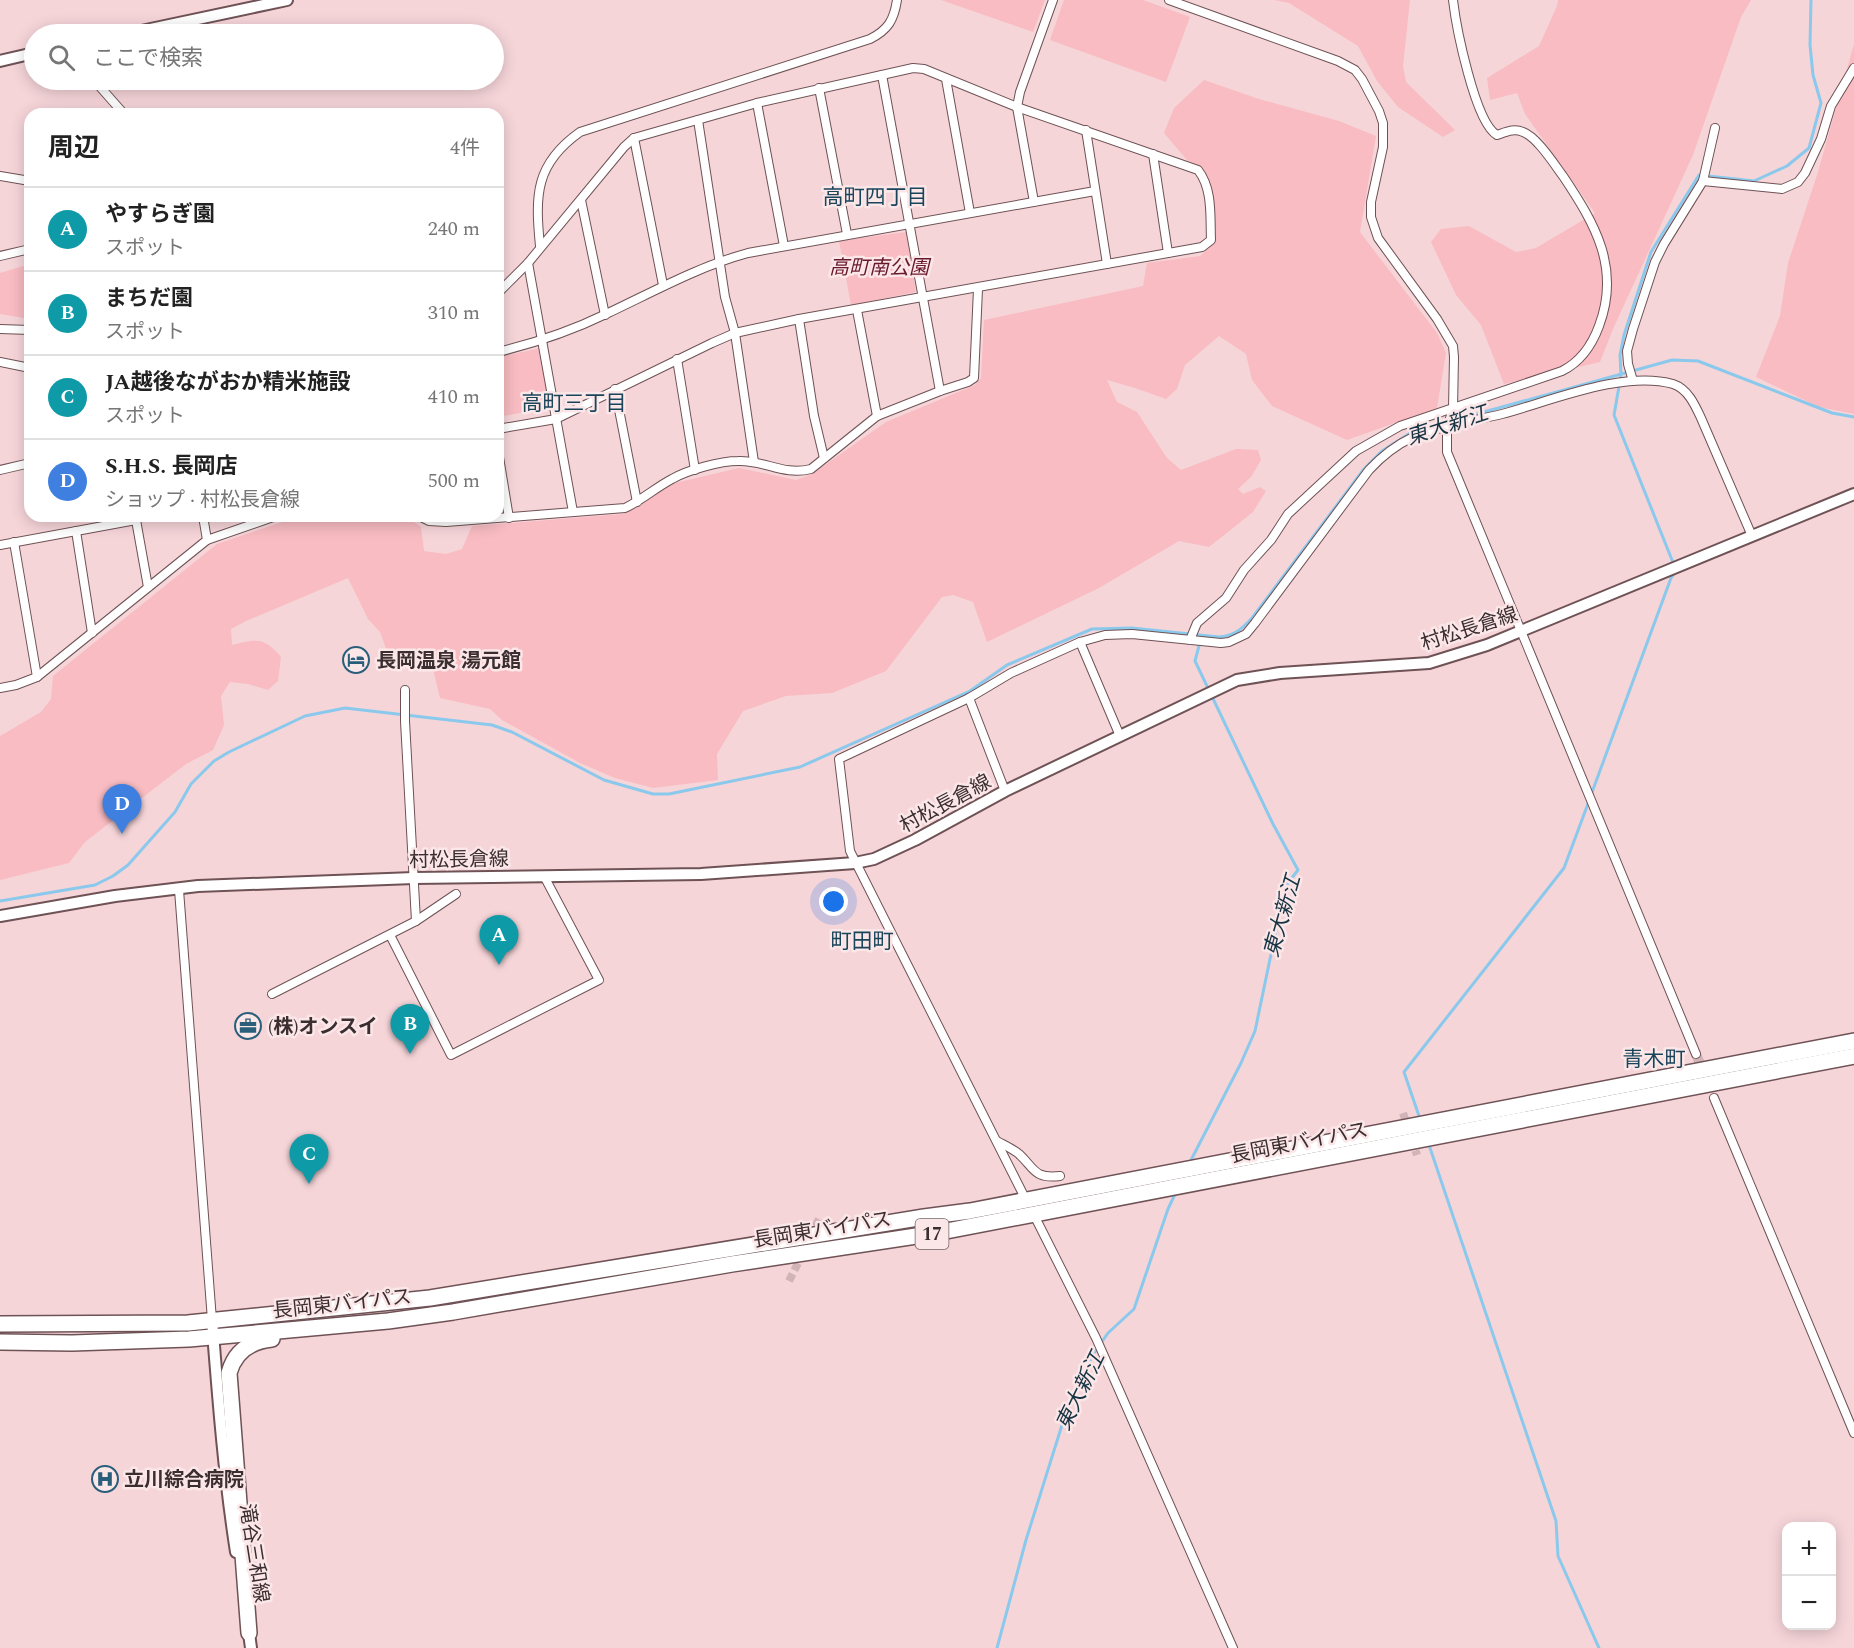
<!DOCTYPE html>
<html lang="ja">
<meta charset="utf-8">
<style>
:root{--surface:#fff;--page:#f6f6f6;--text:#222;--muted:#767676;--line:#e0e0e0;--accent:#1a73e8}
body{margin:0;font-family:Spectral,"Noto Sans JP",serif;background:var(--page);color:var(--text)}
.controls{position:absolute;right:18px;bottom:18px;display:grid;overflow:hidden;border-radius:12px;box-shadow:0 3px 15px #0003}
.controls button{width:54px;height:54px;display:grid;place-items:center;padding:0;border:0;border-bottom:2px solid var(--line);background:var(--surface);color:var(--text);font:30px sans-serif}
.you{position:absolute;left:834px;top:902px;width:21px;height:21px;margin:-15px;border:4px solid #fff;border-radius:50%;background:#1a73e8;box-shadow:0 0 0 9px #1a73e833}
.badge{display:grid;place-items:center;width:39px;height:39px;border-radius:50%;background:var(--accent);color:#fff;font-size:20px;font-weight:700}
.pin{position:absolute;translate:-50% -50px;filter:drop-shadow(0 2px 3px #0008)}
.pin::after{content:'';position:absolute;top:32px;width:21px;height:18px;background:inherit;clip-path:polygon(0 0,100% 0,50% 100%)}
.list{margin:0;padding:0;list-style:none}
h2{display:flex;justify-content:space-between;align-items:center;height:78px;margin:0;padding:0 24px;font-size:26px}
h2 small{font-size:20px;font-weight:400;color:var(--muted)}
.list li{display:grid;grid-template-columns:39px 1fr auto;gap:18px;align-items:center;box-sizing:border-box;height:84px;padding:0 24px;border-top:2px solid var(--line)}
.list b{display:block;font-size:22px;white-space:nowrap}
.list p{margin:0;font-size:20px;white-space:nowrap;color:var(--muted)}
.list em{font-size:20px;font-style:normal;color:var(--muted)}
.icon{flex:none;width:33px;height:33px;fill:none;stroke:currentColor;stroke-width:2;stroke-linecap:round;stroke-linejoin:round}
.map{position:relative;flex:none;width:1854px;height:1648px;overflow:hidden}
.search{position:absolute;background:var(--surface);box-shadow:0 3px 15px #0003;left:24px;top:24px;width:480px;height:66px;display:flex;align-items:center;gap:15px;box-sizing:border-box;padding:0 21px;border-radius:33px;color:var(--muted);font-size:22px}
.panel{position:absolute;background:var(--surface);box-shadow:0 3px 15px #0003;left:24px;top:108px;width:480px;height:414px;border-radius:18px}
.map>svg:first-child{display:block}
.green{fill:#f8bcc2}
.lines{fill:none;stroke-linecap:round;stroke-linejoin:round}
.stream{stroke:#8ac9ec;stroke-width:3}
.street-tunnel{stroke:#d1b4b7;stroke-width:8;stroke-dasharray:8 4;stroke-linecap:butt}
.secondary-tunnel{stroke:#d1b4b7;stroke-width:10;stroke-dasharray:10 5;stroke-linecap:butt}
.street-casing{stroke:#6e5255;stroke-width:10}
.secondary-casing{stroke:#6e5255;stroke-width:14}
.highway-casing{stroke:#6e5255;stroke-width:18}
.street{stroke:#fff;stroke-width:8}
.secondary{stroke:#fff;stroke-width:10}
.highway{stroke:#fff;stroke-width:15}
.labels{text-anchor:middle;stroke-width:5;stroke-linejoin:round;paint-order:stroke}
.shield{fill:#fbe6e8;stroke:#756567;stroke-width:1.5}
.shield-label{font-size:18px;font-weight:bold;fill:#3b2e30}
.park-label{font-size:20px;font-style:italic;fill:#67182b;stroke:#fbe6e8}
.street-label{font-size:20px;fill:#3b2e30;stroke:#fbe6e8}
.poi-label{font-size:20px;font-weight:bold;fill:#3b2e30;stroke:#fbe6e8;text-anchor:start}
.neighbourhood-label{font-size:21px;fill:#19445a;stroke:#fbe6e8}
.water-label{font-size:21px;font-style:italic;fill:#153342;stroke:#fbe6e8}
</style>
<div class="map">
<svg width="1854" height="1648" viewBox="0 0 1854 1648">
<rect width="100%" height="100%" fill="#f6d5d9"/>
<g class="green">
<polygon points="941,0 1045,0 1033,32"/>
<polygon points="1064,0 1143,0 1190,17 1166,82 1050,40"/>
<polygon points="1274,0 1410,0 1403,66 1406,82 1455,130 1443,137 1398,107 1377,81 1358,46 1289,3"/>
<polygon points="1558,0 1751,0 1741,17 1693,155 1613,329 1600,362 1504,384 1481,325 1456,295 1431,242 1441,229 1469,226 1516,252 1536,248 1595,213 1525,114 1517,93 1490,100 1487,78 1539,46 1557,6"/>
<polygon points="1854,44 1854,414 1819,407 1756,377 1780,316 1788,263 1818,172"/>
<path d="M1204 80 1259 99 1339 121 1376 136 1360 232 1437 333 1446 353 1437 408 1347 440 1272 406 1252 380 1246 354 1219 336 1185 365 1177 389 1166 399 1135 388 1107 380 1117 402 1137 412 1167 458 1181 470 1236 449 1258 450 1261 460 1251 477 1238 489 1243 494 1260 487 1266 491 1253 512 1209 547 1179 541 1099 588 987 642 973 602 953 595 942 597 886 671 832 693 786 696 743 711 717 754 718 780 653 788 615 778 580 763 502 720 490 709 440 698 428 648 406 662 392 665 380 632 368 619 348 578 246 621 231 629 232 645C257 639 264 637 281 657L278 681 268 690 248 684 230 682 221 696 224 725 213 750 186 764 85 842 69 863 0 880V736L41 712 51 699 53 676 217 544 300 516H406L421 527 424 551 446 554 462 549 472 526 623 514 675 483 739 468 796 480 812 474 886 422 975 385 981 378 984 320 1143 286 1147 263 1200 256 1212 245 1215 234 1208 177 1200 166 1187 160 1164 133 1174 108Z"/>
<polygon points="906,232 916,292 851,305 839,241"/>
<polygon points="30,264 30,319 0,314 0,273"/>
<polygon points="541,348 552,407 498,417 498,357"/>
</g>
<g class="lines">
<g class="stream">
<polyline points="1674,565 1614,415 1621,375 1620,355 1624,335 1651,252 1699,175 1754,181 1787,166 1809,148 1821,103 1813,75 1810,45 1811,0"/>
<polyline points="1591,795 1671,578 1676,571"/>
<path d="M0 901 95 885 113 876 128 865 175 812 191 784 214 761 229 752 305 716 345 708 492 725 512 732 604 780 653 794H669L800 767 970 691 1007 665 1092 629 1132 628 1219 637C1234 636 1242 629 1252 618L1364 469 1382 451 1412 432 1672 360 1698 361 1832 413 1854 417"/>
<polyline points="1420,1119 1404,1072 1564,868 1589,801"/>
<polyline points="1428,1142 1556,1521 1558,1556 1599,1648"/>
<polyline points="1189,1164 1241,1063 1255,1031 1283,897 1288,883 1298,870 1273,824 1195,661 1200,642"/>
<polyline points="997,1648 1026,1540 1062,1425 1092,1356 1108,1333 1134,1309 1168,1209 1176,1192"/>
</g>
<g class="street-tunnel">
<polyline points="1403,1113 1408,1128"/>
<polyline points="1412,1139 1417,1155"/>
<polyline points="810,1237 819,1219"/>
<polyline points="789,1281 803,1253"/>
</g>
<polyline class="secondary-tunnel" points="1696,1054 1714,1098"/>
<defs>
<g id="street">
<polyline points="1169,0 1338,61 1355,70 1362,79 1379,111 1383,123 1383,147 1371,202 1371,217 1378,238 1437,319 1453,346 1454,357 1453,409 1447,428 1447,452 1696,1054"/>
<polyline points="882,75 940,391"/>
<polyline points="946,79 970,213"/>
<polyline points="94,80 124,114"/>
<polyline points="819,88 847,234"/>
<polyline points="757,103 784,246"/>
<polyline points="698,120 725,297 735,333 754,462"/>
<polyline points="1086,130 1107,264"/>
<polyline points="634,138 663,285"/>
<polyline points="1153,154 1168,253"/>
<polyline points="0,176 30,181"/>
<polyline points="1703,181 1782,189 1798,182 1805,173 1821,139 1831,106 1854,68"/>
<polyline points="581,200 605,315"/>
<polyline points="1034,202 1017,107 1020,92 1053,0"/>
<path d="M540 246C535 195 535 164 580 132L870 39C888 30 894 20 897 0"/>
<polyline points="0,256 30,249"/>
<polyline points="528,263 573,512"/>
<path d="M498 293 528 263 624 147 634 138 757 103 913 68 924 69 1017 107 1198 170C1213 189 1210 217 1211 240L1202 247 799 319 735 333 712 343 556 419 498 429"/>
<polyline points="857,310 877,416"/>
<polyline points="799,319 814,416 824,458"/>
<polyline points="0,329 30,330"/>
<path d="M498 352C535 343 571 331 606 314 653 292 697 267 748 253L1095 191"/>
<polyline points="677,359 695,470"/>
<polyline points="0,362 30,368"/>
<polyline points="1633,381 1628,364 1627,351 1633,329 1655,262 1664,244 1703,181 1715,128"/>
<polyline points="615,389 637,502"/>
<polyline points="498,451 509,518"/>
<polyline points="0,470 30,463"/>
<polyline points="203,516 207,540"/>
<path d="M419 516 429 521 446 522 625 508C642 500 655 488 672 479 687 470 721 461 738 461 765 460 783 476 811 469L877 416 940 391 968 382 974 378 978 289"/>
<polyline points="76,531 92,633"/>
<polyline points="14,542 37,677"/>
<polyline points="0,545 136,520 148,587"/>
<path d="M1190 640 1197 623 1226 598 1244 570 1271 540 1288 514 1356 451 1400 426 1562 371C1580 362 1592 345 1599 326 1621 268 1595 224 1563 176 1554 164 1537 137 1523 132 1514 128 1506 132 1497 135 1475 123 1456 26 1453 0"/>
<polyline points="1080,642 1120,736"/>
<polyline points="0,688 16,685 37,677 207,540 276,516"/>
<polyline points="969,698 1005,791"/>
<polyline points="179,890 212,1320"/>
<polyline points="416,921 456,894"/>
<polyline points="390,935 451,1055 599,980 544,876"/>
<polyline points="272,994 416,921 405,721 405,690"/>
<polyline points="1714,1098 1854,1433"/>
<path d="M997 1141C1004 1145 1013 1149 1019 1154 1035 1169 1034 1179 1060 1176"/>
<path d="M1026 1200 850 851 839 759 969 698 1011 673 1080 642 1105 635 1132 634 1221 643 1229 642 1246 634 1255 623 1369 470C1382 456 1396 445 1413 437 1439 426 1474 421 1502 414 1551 401 1623 370 1673 384 1688 389 1695 405 1701 418L1752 536"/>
<polyline points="1033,1213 1096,1338 1233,1648"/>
</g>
<g id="secondary">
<polyline points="127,34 287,0"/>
<polyline points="0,61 34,53"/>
<polyline points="0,916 115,896 198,886 414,878 701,874 855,863 874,859 915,840 1005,791 1237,680 1280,673 1429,663 1487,645 1854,494"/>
<path d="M212 1320C218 1397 224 1475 236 1552"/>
<polyline points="248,1626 251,1648"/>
</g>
<g id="highway">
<polyline points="0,1324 188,1323 430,1298 924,1217 970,1211 1854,1041"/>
<polyline points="0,1342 72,1343 189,1339 388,1321 453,1312 732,1264 936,1233 1854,1056"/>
<path d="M249 1633 229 1373C235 1351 251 1341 272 1339"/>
</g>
</defs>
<use href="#street" class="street-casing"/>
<use href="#secondary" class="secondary-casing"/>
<use href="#highway" class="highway-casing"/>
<use href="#street" class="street"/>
<use href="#secondary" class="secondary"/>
<use href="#highway" class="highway"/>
</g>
<defs>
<symbol id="hotel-ring" viewBox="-11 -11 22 22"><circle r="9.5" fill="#fbe6e8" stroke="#295f7a" stroke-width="1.5"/><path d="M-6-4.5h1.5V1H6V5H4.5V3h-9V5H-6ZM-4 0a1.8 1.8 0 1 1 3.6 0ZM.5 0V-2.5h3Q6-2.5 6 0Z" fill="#295f7a"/></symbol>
<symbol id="office-ring" viewBox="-11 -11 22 22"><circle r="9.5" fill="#fbe6e8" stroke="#295f7a" stroke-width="1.5"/><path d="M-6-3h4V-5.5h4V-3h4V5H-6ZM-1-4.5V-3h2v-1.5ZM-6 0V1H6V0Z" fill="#295f7a"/></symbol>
<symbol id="hospital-ring" viewBox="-11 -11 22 22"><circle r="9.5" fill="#fbe6e8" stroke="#295f7a" stroke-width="1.5"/><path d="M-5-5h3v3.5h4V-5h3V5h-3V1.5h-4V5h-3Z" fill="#295f7a"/></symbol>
</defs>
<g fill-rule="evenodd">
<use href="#hotel-ring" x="341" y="645" width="30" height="30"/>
<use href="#office-ring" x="233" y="1011" width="30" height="30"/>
<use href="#hospital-ring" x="90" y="1464" width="30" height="30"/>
</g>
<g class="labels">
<rect class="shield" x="915.5" y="1219" width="33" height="30" rx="4.5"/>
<g class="shield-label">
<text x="932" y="1240">17</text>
</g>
<g class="park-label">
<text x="879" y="274">高町南公園</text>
</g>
<g class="street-label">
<text transform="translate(1469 628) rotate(-18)" y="7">村松長倉線</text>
<text transform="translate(945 803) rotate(-28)" y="7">村松長倉線</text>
<text transform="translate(459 859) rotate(-1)" y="7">村松長倉線</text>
<text transform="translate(1299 1142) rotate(-11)" y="7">長岡東バイパス</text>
<text transform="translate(822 1229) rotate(-9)" y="7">長岡東バイパス</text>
<text transform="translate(342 1303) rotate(-6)" y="7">長岡東バイパス</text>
<text transform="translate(255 1553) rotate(81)" y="7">滝谷三和線</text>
</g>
<g class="poi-label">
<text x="376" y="667">長岡温泉 湯元館</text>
<text x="268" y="1033">(株)オンスイ</text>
<text x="124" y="1486">立川綜合病院</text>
</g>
<g class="neighbourhood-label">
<text x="875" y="204">高町四丁目</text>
<text x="574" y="410">高町三丁目</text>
<text x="862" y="948">町田町</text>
<text x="1654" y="1066">青木町</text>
</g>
<g class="water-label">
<text transform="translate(1447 425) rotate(-18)" y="7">東大新江</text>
<text transform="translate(1282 916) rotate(-74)" y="7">東大新江</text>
<text transform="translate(1080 1391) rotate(-64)" y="7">東大新江</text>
</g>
</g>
</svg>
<div class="controls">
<button>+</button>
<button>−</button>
</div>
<div class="you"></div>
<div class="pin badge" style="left:499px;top:965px;background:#0f9aa8">A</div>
<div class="pin badge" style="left:410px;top:1054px;background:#0f9aa8">B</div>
<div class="pin badge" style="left:309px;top:1184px;background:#0f9aa8">C</div>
<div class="pin badge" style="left:122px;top:834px;background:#3f7fe0">D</div>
<div class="search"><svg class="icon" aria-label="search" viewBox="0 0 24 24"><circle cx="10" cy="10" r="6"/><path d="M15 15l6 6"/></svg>ここで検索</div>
<section class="panel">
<h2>周辺<small>4件</small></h2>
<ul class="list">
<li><span class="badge" style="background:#0f9aa8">A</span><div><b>やすらぎ園</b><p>スポット</p></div><em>240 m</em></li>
<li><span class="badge" style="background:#0f9aa8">B</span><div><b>まちだ園</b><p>スポット</p></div><em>310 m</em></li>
<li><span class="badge" style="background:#0f9aa8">C</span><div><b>JA越後ながおか精米施設</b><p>スポット</p></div><em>410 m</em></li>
<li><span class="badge" style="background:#3f7fe0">D</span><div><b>S.H.S. 長岡店</b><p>ショップ · 村松長倉線</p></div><em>500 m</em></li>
</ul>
</section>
</div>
